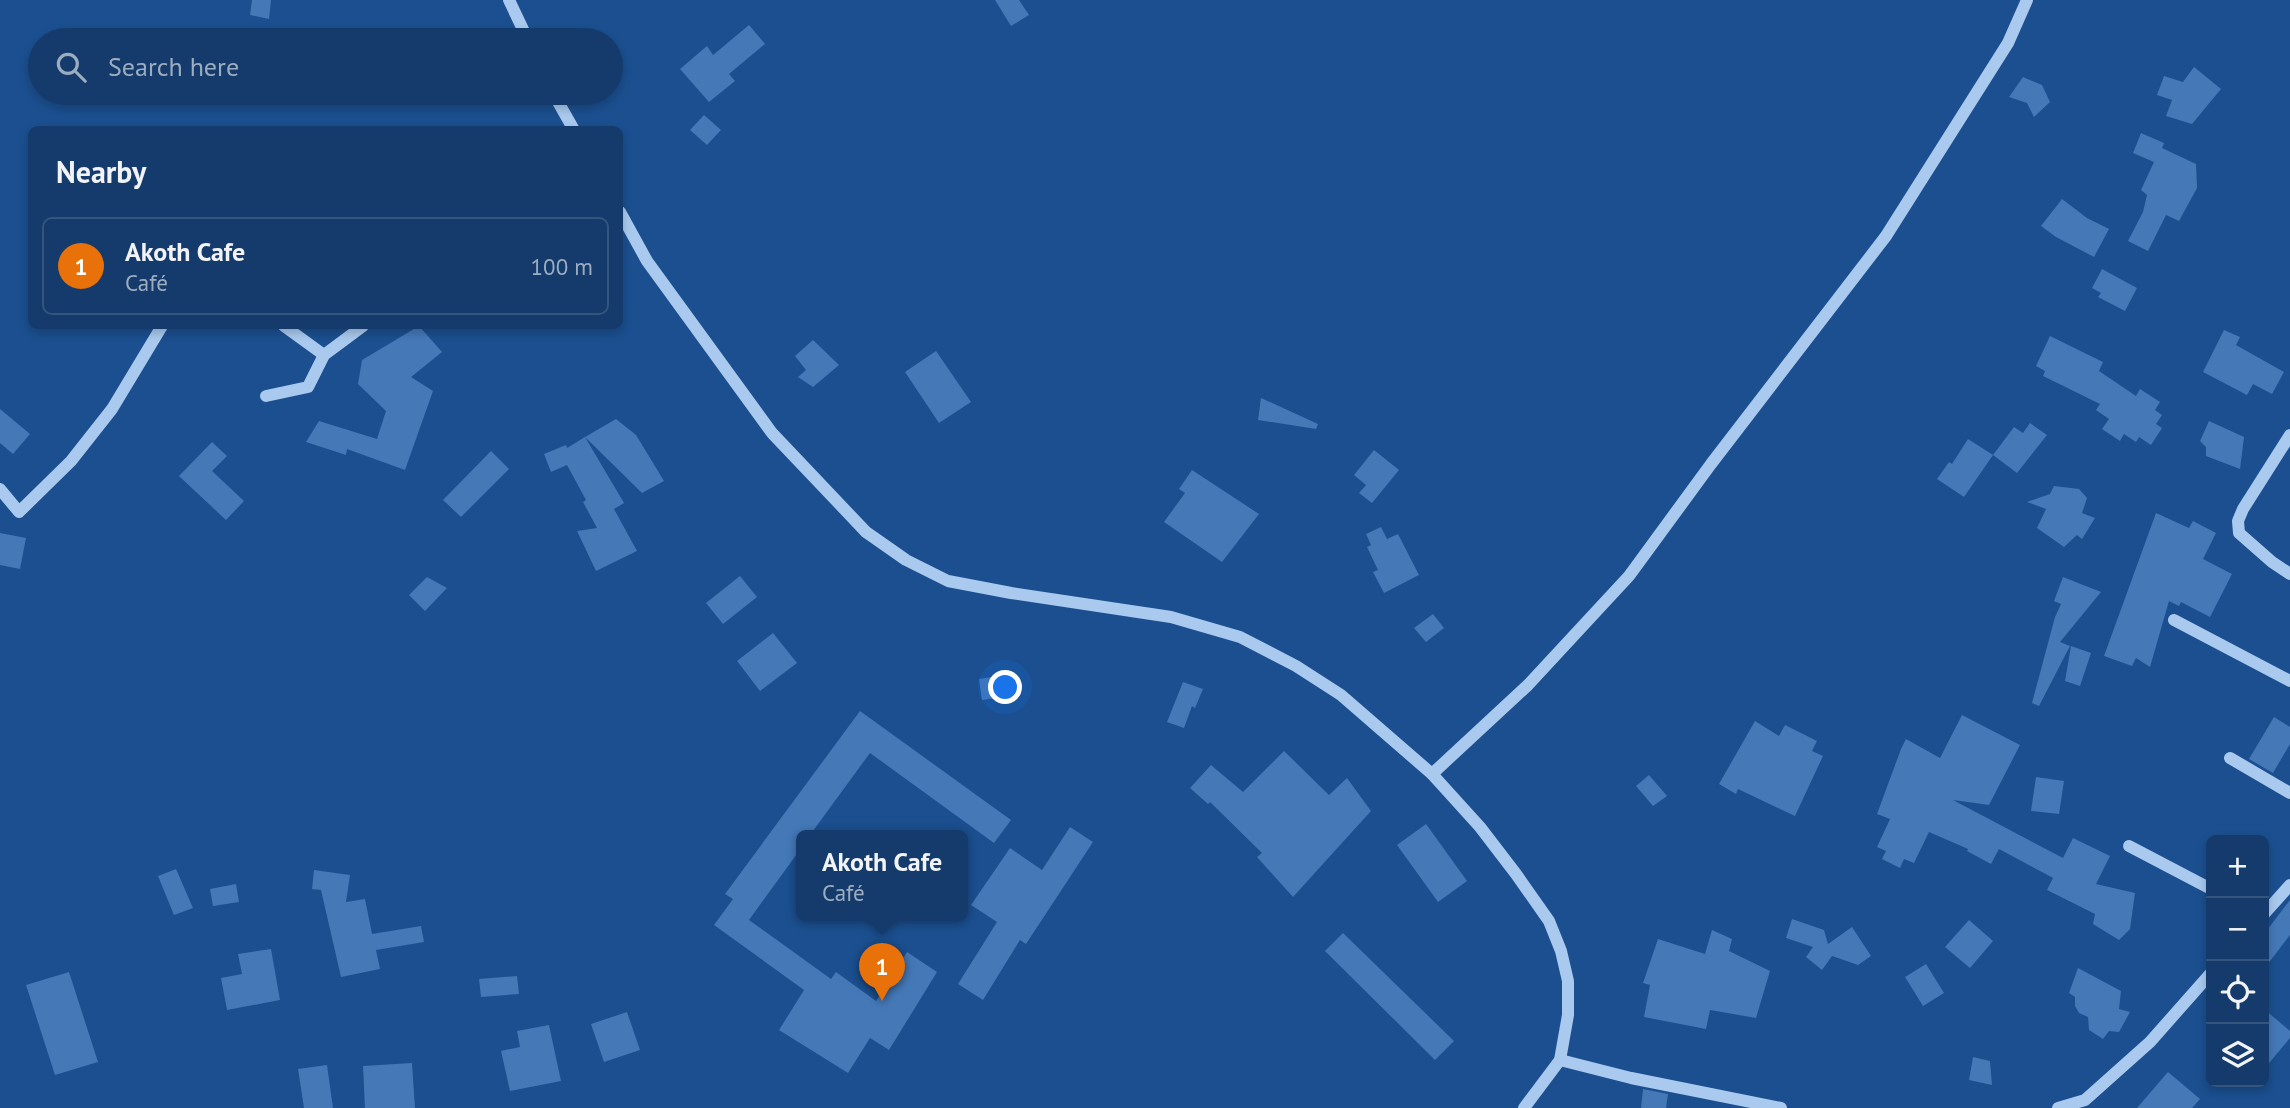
<!DOCTYPE html>
<meta charset="utf-8">
<style>
:root{--surface:#143b6b;--page:#1d4271;--text:#f1f3f6;--muted:#9dadc1;--line:#33557e;--accent:#ffd166}
body{margin:0;font-family:"PT Sans",sans-serif;background:var(--page);color:var(--text)}
.controls{position:absolute;right:21px;bottom:21px;display:grid;overflow:hidden;border-radius:10px;box-shadow:0 4px 10px #0003}
.controls button{width:63px;height:63px;display:grid;place-items:center;padding:0;border:0;border-bottom:2px solid var(--line);background:var(--surface);color:var(--text);font:35px sans-serif}
.you{position:absolute;left:1006px;top:688px;width:24px;height:24px;margin:-18px;border:5px solid #fff;border-radius:50%;background:#1a73e8;box-shadow:0 0 0 10px #1a73e833}
.badge{display:grid;place-items:center;width:46px;height:46px;border-radius:50%;background:var(--accent);color:#fff;font-size:23px;font-weight:700}
.pin{position:absolute;translate:-50% -58px;filter:drop-shadow(0 2px 4px #0008)}
.pin::after{content:'';position:absolute;top:37px;width:24px;height:21px;background:inherit;clip-path:polygon(0 0,100% 0,50% 100%)}
.popup{position:absolute;left:796px;top:830px;width:172px;height:91px;box-sizing:border-box;display:grid;place-content:center;border-radius:10px;background:var(--surface);filter:drop-shadow(0 2px 5px #0005);font-size:23px;white-space:nowrap;color:var(--muted)}
.popup b{font-size:26px;color:var(--text)}
.popup::after{content:'';position:absolute;left:50%;top:100%;margin-left:-14px;border:14px solid transparent;border-top-color:var(--surface)}
.list{margin:0;padding:0;list-style:none}
h2{display:flex;justify-content:space-between;align-items:center;height:91px;margin:0;padding:0 28px;font-size:30px}
h2 small{font-size:23px;font-weight:400;color:var(--muted)}
.list li{display:grid;grid-template-columns:46px 1fr auto;gap:21px;align-items:center;box-sizing:border-box;height:98px;margin:0 14px 14px;padding:0 14px;border:2px solid var(--line);border-radius:10px}
.list b{display:block;font-size:26px;white-space:nowrap}
.list p{margin:0;font-size:23px;white-space:nowrap;color:var(--muted)}
.list em{font-size:23px;font-style:normal;color:var(--muted)}
.icon{flex:none;width:38px;height:38px;fill:none;stroke:currentColor;stroke-width:2;stroke-linecap:round;stroke-linejoin:round}
.map{position:relative;flex:none;width:2290px;height:1108px;overflow:hidden}
.search{position:absolute;background:var(--surface);box-shadow:0 4px 10px #0003;left:28px;top:28px;width:595px;height:77px;display:flex;align-items:center;gap:18px;box-sizing:border-box;padding:0 24px;border-radius:38px;color:var(--muted);font-size:26px}
.panel{position:absolute;background:var(--surface);box-shadow:0 4px 10px #0003;left:28px;top:126px;width:595px;height:203px;border-radius:10px}
.map>svg:first-child{display:block}
.building{fill:#4478b7}
.lines{fill:none;stroke-linecap:round;stroke-linejoin:round}
.minor{stroke:#a9c9ee;stroke-width:12}
</style>
<div class="map">
<svg width="2290" height="1108" viewBox="0 0 2290 1108">
<rect width="100%" height="100%" fill="#1b4f8f"/>
<g class="building">
<polygon points="252,0 271,0 269,19 250,15"/>
<polygon points="995,0 1019,0 1029,15 1011,26"/>
<polygon points="749,25 765,44 729,74 735,81 709,102 680,69 707,46 713,55"/>
<polygon points="2194,67 2221,89 2192,124 2166,116 2172,100 2157,95 2164,76 2183,82"/>
<polygon points="2023,77 2042,85 2050,102 2034,117 2027,103 2009,97"/>
<polygon points="704,115 721,130 707,145 690,130"/>
<polygon points="2141,133 2164,143 2162,148 2196,164 2197,188 2179,221 2166,215 2148,251 2128,241 2143,212 2147,195 2141,190 2154,162 2133,153"/>
<polygon points="2062,199 2087,218 2109,229 2094,257 2056,237 2041,226"/>
<polygon points="2102,269 2137,288 2125,311 2098,297 2101,293 2092,288"/>
<polygon points="419,326 442,352 411,377 433,391 405,470 347,449 346,455 306,442 319,421 377,439 386,411 358,384 362,360"/>
<polygon points="2224,330 2240,337 2236,345 2284,372 2272,394 2253,384 2247,395 2203,372"/>
<polygon points="2050,336 2103,362 2099,371 2136,396 2140,389 2160,402 2155,410 2162,415 2156,424 2162,428 2151,445 2139,437 2136,442 2124,434 2120,441 2102,429 2109,419 2096,410 2100,404 2043,376 2045,371 2036,366"/>
<polygon points="813,340 839,365 813,387 798,377 806,370 795,356"/>
<polygon points="936,351 971,402 939,423 905,372"/>
<polygon points="1261,398 1318,424 1316,429 1258,420"/>
<polygon points="0,409 30,434 13,454 0,443"/>
<polygon points="616,419 636,435 664,481 642,493 585,437"/>
<polygon points="2209,421 2244,437 2240,469 2206,456 2206,447 2200,441"/>
<polygon points="2030,423 2047,435 2017,473 1993,455 2014,427 2023,433"/>
<polygon points="585,437 624,503 614,509 637,551 596,571 577,531 597,528 583,502 586,500 567,465 551,472 544,454 566,445 567,448"/>
<polygon points="1968,439 1993,455 1964,497 1937,479 1949,462 1952,464"/>
<polygon points="212,442 227,456 212,471 244,501 226,520 179,476"/>
<polygon points="1374,450 1399,470 1372,503 1359,493 1366,485 1354,475"/>
<polygon points="491,451 509,469 461,517 443,500"/>
<polygon points="1192,470 1259,514 1222,562 1164,522 1185,493 1179,489"/>
<polygon points="2054,486 2079,489 2087,498 2082,513 2095,518 2082,539 2077,535 2064,547 2037,528 2046,509 2027,502 2050,494"/>
<polygon points="2156,513 2189,528 2193,521 2216,533 2203,559 2232,574 2210,617 2181,602 2179,606 2169,601 2150,667 2136,658 2132,666 2104,656"/>
<polygon points="1381,527 1387,539 1398,534 1419,575 1384,593 1373,572 1378,570 1367,547 1371,545 1366,534"/>
<polygon points="0,533 26,538 20,569 0,565"/>
<polygon points="740,576 757,597 723,624 706,603"/>
<polygon points="427,577 447,588 425,611 409,595"/>
<polygon points="2063,577 2101,592 2060,642 2070,646 2039,706 2032,703 2055,617 2061,604 2054,601"/>
<polygon points="1433,614 1444,628 1426,642 1414,628"/>
<polygon points="773,633 797,663 760,691 737,661"/>
<polygon points="2071,646 2091,653 2080,686 2065,681"/>
<polygon points="1005,675 1008,696 982,700 979,679"/>
<polygon points="1183,682 1203,689 1195,708 1192,706 1184,728 1167,722"/>
<polygon points="860,711 1011,820 994,843 870,753 810,835 802,835 802,847 749,920 831,979 836,972 876,1001 907,952 937,972 889,1050 870,1038 848,1073 779,1030 804,990 714,925 733,899 725,894"/>
<polygon points="1962,715 2020,745 1989,805 1953,800 2063,858 2073,838 2110,856 2096,884 2135,893 2130,929 2119,940 2093,924 2095,914 2047,890 2053,878 1999,849 1991,864 1967,851 1968,849 1929,832 1914,863 1904,859 1900,868 1882,859 1886,851 1877,847 1890,819 1877,814 1901,749 1906,739 1940,758"/>
<polygon points="2274,717 2290,727 2290,744 2273,773 2249,759"/>
<polygon points="1755,721 1779,736 1785,725 1817,741 1812,751 1823,756 1795,816 1738,789 1736,794 1719,784"/>
<polygon points="1284,751 1329,795 1347,778 1371,811 1293,897 1257,857 1262,853 1210,802 1208,804 1190,788 1211,765 1243,792"/>
<polygon points="1649,775 1667,796 1653,806 1636,786"/>
<polygon points="2036,777 2064,781 2059,814 2031,811"/>
<polygon points="1426,824 1467,881 1438,902 1397,845"/>
<polygon points="1070,827 1093,842 1026,944 1020,940 983,1000 958,984 997,922 971,905 1010,848 1042,870"/>
<polygon points="176,869 193,908 174,915 158,876"/>
<polygon points="314,870 350,875 346,902 365,899 372,934 421,926 424,942 376,950 380,969 341,977 321,890 312,889"/>
<polygon points="236,884 239,902 213,906 210,889"/>
<polygon points="2290,900 2290,935 2264,969 2264,934"/>
<polygon points="1792,919 1824,930 1828,944 1852,927 1871,956 1858,965 1832,956 1822,970 1806,957 1813,947 1786,938"/>
<polygon points="1969,920 1993,941 1970,968 1945,947"/>
<polygon points="1712,930 1732,939 1729,951 1770,971 1756,1018 1710,1010 1706,1029 1644,1017 1650,985 1643,983 1658,939 1705,954"/>
<polygon points="1343,933 1454,1041 1435,1060 1325,951"/>
<polygon points="271,949 280,1000 227,1010 221,978 242,974 238,954"/>
<polygon points="1926,964 1944,993 1923,1006 1905,977"/>
<polygon points="2078,968 2121,991 2119,1009 2130,1012 2119,1032 2109,1031 2103,1039 2089,1030 2088,1017 2079,1013 2075,1006 2075,997 2069,993"/>
<polygon points="69,972 98,1062 55,1075 26,985"/>
<polygon points="517,976 519,994 481,997 479,979"/>
<polygon points="2264,1009 2290,1031 2290,1038 2264,1069"/>
<polygon points="627,1012 640,1050 604,1062 591,1024"/>
<polygon points="549,1025 561,1081 510,1091 501,1051 520,1047 517,1031"/>
<polygon points="1973,1057 1990,1061 1992,1085 1969,1080"/>
<polygon points="412,1063 415,1108 365,1108 363,1066"/>
<polygon points="327,1065 333,1108 304,1108 298,1069"/>
<polygon points="2168,1072 2200,1099 2192,1108 2137,1108"/>
<polygon points="1643,1089 1668,1094 1666,1108 1641,1108"/>
</g>
<g class="lines">
<g class="minor">
<polyline points="509,0 528,40"/>
<polyline points="553,93 574,130"/>
<polyline points="620,212 647,261 772,433 866,532 906,560 948,581 1011,593 1171,617 1240,637 1296,666 1341,695 1432,774 1480,827 1516,874 1549,921 1561,951 1568,981 1568,1015 1560,1060 1524,1108"/>
<polyline points="284,326 324,355"/>
<polyline points="266,396 308,387 324,355 363,326"/>
<polyline points="2290,435 2243,509 2238,521 2239,533 2272,562 2290,574"/>
<polyline points="0,489 19,512 71,461 112,409 162,326"/>
<polyline points="2174,620 2290,681"/>
<polyline points="2230,758 2290,793"/>
<polyline points="1432,774 1528,685 1629,576 1711,464 1886,236 2008,43 2027,0"/>
<polyline points="2129,846 2211,889"/>
<polyline points="2264,914 2290,885"/>
<polyline points="1560,1060 1631,1078 1781,1108"/>
<polyline points="2058,1108 2085,1100 2150,1042 2211,973"/>
</g>
</g>
</svg>
<div class="controls">
<button>+</button>
<button>−</button>
<button><svg class="icon" aria-label="locate" viewBox="0 0 24 24"><circle cx="12" cy="12" r="6"/><path d="M12 2v4M12 18v4M2 12h4M18 12h4"/></svg></button>
<button><svg class="icon" aria-label="layers" viewBox="0 0 24 24"><path d="M12 4l9 5-9 5-9-5zM3 14l9 5 9-5"/></svg></button>
</div>
<div class="you"></div>
<div class="pin badge" style="left:882px;top:1001px;background:#e8710a">1</div>
<div class="popup"><b>Akoth Cafe</b>Café</div>
<div class="search"><svg class="icon" aria-label="search" viewBox="0 0 24 24"><circle cx="10" cy="10" r="6"/><path d="M15 15l6 6"/></svg>Search here</div>
<section class="panel">
<h2>Nearby<small></small></h2>
<ul class="list">
<li><span class="badge" style="background:#e8710a">1</span><div><b>Akoth Cafe</b><p>Café</p></div><em>100 m</em></li>
</ul>
</section>
</div>
